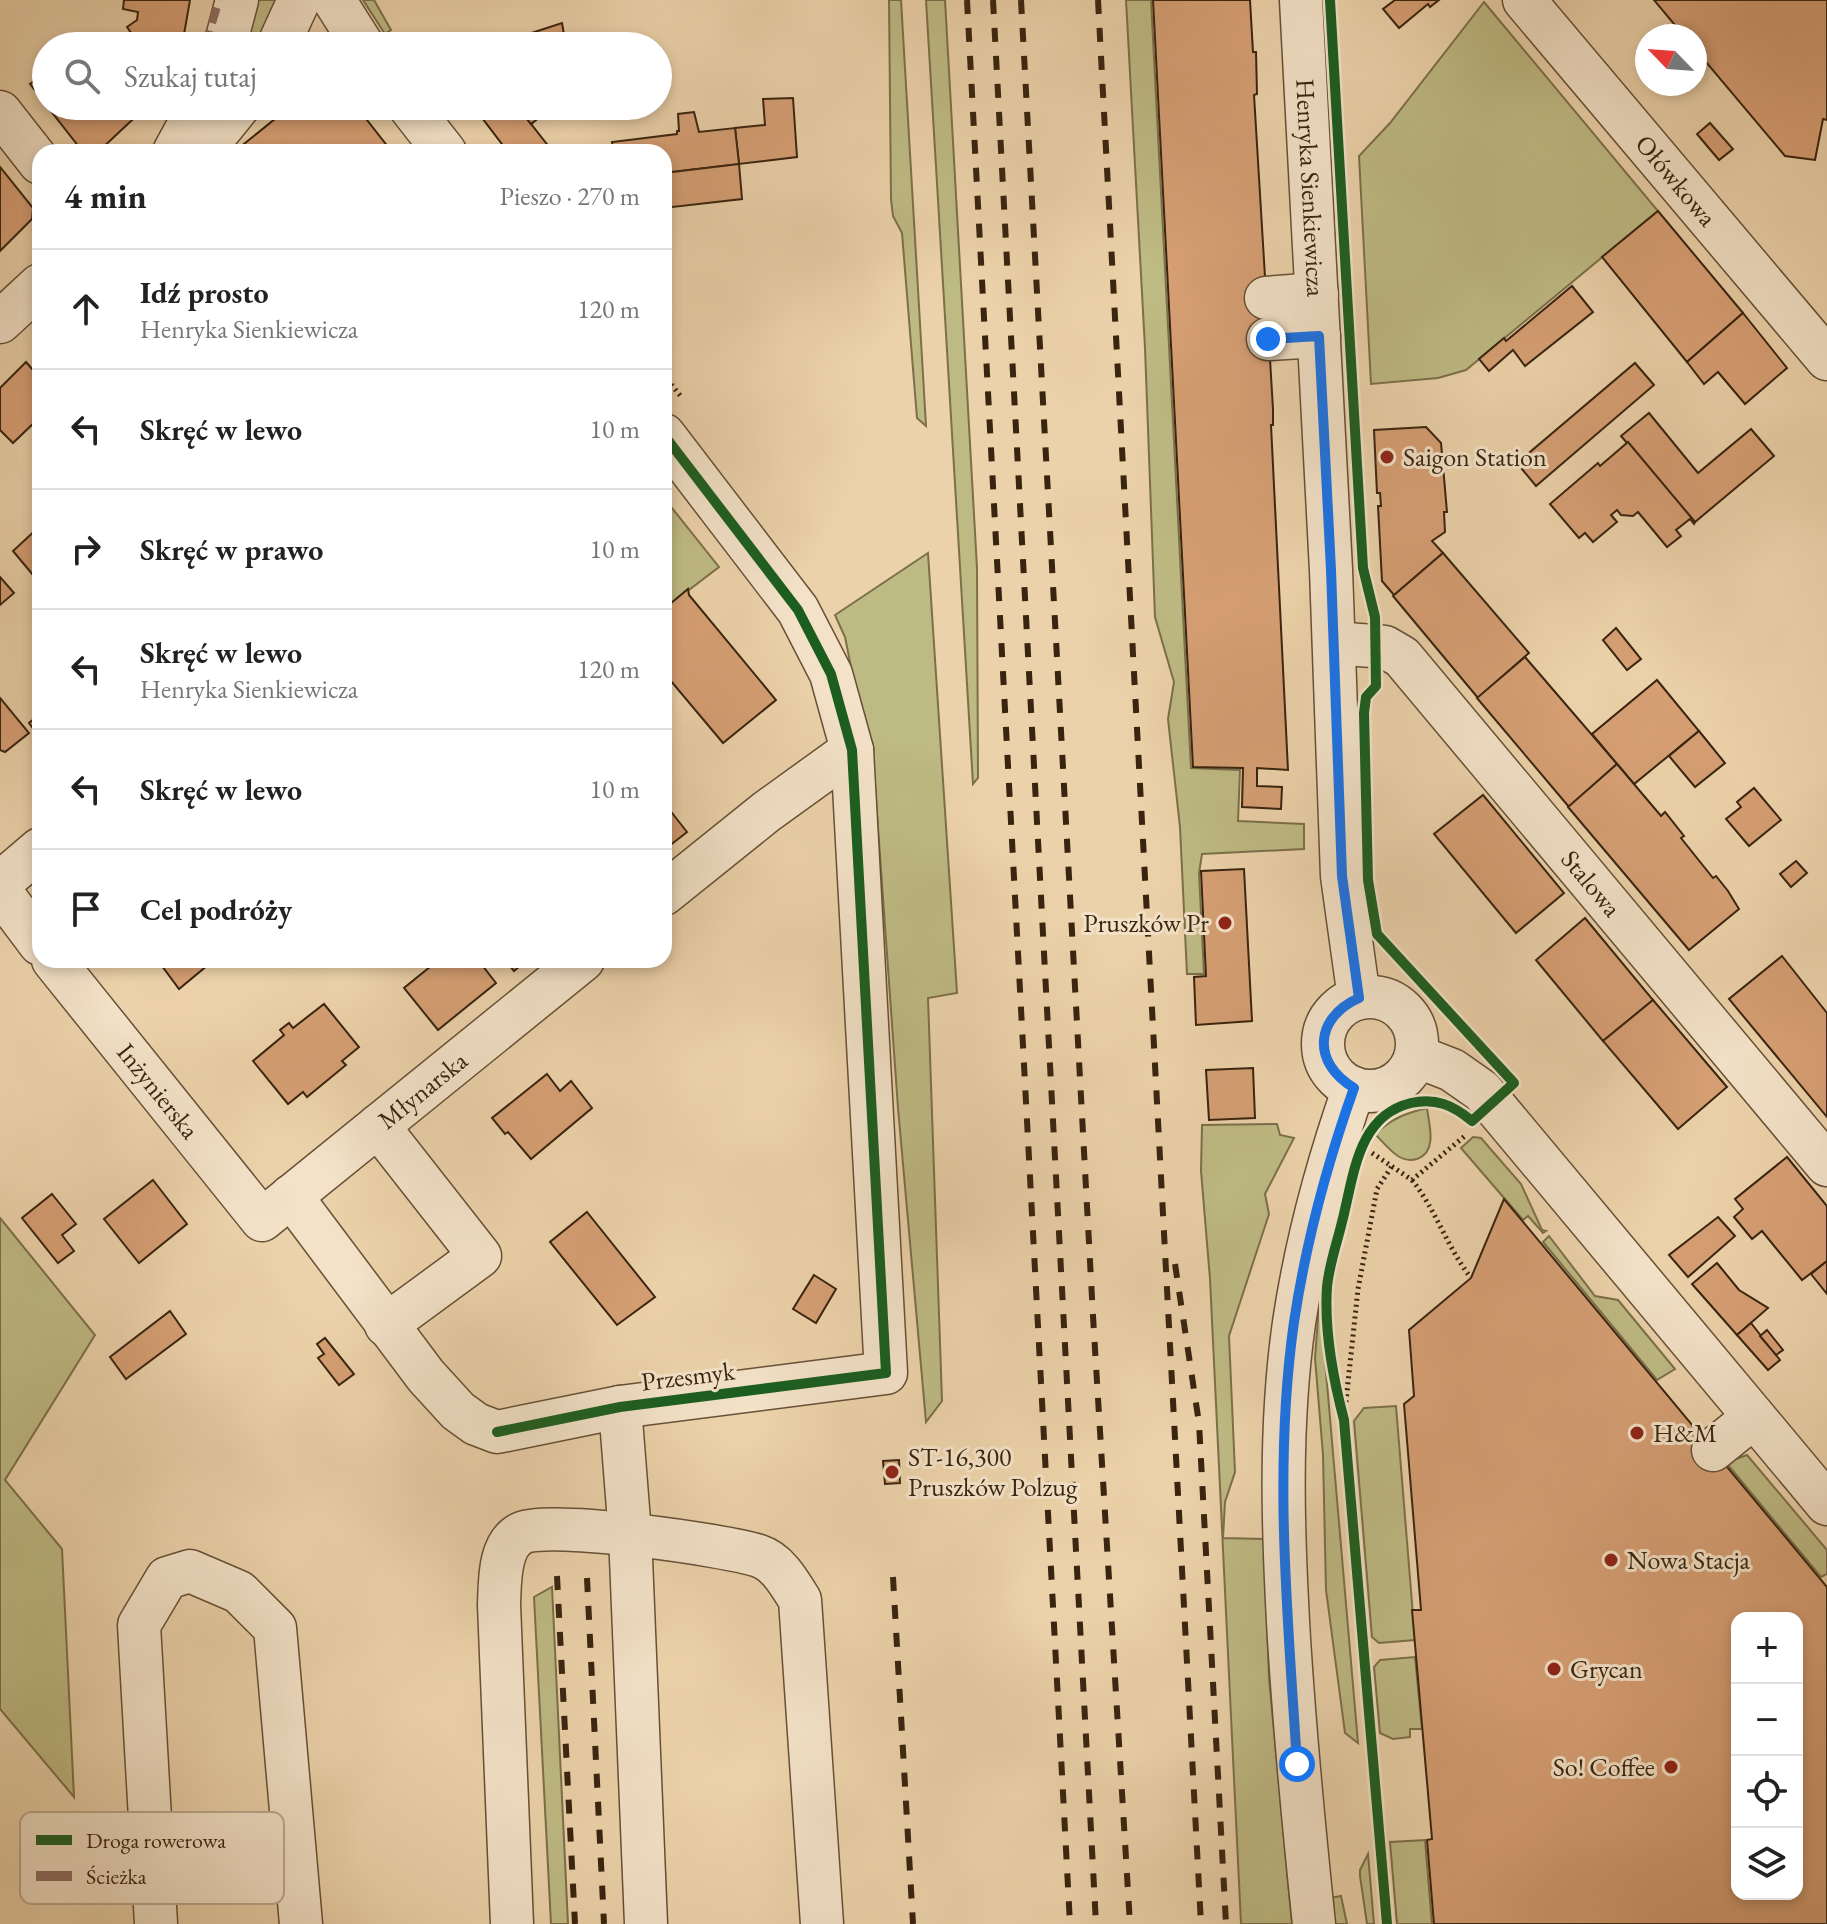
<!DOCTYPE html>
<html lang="pl">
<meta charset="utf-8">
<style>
:root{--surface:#fff;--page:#f6f6f6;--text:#222;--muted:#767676;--line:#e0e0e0}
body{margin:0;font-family:"EB Garamond",serif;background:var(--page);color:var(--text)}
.controls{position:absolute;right:24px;bottom:24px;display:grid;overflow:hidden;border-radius:16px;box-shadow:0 4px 12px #0003}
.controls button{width:72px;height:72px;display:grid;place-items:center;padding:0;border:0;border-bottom:2px solid var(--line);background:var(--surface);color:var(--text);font:40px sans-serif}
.compass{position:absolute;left:1635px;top:24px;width:72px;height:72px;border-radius:50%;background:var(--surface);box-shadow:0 4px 12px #0003;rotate:295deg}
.stop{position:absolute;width:24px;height:24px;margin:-18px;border:6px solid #1a73e8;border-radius:50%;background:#fff}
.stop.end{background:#1a73e8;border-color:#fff;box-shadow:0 2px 8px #0008}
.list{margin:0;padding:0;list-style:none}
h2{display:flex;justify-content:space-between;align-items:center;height:104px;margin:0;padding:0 32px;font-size:34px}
h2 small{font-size:26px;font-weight:400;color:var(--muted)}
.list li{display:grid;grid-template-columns:52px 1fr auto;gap:24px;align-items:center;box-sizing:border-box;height:120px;padding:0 32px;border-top:2px solid var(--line)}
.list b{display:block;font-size:30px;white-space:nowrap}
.list p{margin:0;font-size:26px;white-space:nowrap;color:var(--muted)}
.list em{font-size:26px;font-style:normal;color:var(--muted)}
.icon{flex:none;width:44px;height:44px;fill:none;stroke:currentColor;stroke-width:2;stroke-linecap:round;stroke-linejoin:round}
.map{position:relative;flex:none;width:1827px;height:1924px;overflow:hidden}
.search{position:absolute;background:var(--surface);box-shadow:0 4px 12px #0003;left:32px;top:32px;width:640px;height:88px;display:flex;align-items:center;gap:20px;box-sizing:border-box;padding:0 28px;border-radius:44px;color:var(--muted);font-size:30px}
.panel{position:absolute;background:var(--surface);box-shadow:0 4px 12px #0003;left:32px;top:144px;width:640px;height:824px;border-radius:24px}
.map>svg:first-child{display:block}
.green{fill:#beba84;stroke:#7c6f4a;stroke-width:2}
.building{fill:#d69f74;stroke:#39240f;stroke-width:2;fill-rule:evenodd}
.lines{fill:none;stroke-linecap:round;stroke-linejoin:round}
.minor-casing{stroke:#665036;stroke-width:45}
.path{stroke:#39240f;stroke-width:5;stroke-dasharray:2 4;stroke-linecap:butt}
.minor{stroke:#f3e2c8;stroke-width:42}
.rail{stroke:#39240f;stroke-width:6;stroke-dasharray:14 14;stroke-linecap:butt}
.quiet{stroke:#8d6e63;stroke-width:8;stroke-dasharray:16 8;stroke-linecap:butt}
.cycleway-casing{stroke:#f3e2c8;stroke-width:15}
.cycleway{stroke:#1b5e20;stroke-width:10}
.route{stroke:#1a73e8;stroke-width:10}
.poi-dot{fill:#8f2418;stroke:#f3e2c8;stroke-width:3}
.labels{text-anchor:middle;stroke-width:6;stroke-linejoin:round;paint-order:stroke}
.street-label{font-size:26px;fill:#39240f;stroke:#f3e2c8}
.poi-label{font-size:26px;fill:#39240f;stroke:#f3e2c8;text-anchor:start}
.key{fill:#f3e2c8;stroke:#bba990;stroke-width:2}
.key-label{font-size:22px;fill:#39240f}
</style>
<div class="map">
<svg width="1827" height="1924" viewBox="0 0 1827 1924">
<rect width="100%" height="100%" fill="#ecd2aa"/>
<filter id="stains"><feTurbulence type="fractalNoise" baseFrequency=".0025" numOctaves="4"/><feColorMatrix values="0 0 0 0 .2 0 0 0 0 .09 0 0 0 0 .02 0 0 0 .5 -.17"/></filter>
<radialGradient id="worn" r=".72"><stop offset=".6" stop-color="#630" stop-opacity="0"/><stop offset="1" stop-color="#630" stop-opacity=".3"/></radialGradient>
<g class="green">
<polygon points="255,0 286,0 265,46 246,46"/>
<polygon points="363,0 374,0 391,30 385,34"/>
<polygon points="889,0 901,0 926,426 917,418 902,233 893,216 891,199"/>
<polygon points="926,0 945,0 977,568 978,778 973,784"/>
<polygon points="1126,0 1151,0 1191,768 1240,770 1238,821 1304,824 1304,849 1202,854 1199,873 1204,974 1187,974 1180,827 1168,719 1174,682 1155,617 1145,348"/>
<polygon points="1484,2 1658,211 1466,370 1438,378 1371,384 1359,156 1390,123"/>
<polygon points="664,498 719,567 664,609"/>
<polygon points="928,553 957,993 928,998 942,1401 926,1422 898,1108 875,786 845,637 835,615"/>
<path d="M1427 1108C1429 1124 1438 1152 1417 1159 1410 1161 1404 1160 1398 1156 1390 1151 1382 1141 1375 1134 1391 1119 1406 1113 1427 1108Z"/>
<polygon points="1277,1124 1280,1135 1294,1138 1265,1194 1269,1214 1229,1336 1235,1472 1225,1502 1223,1538 1264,1539 1269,1678 1292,1924 1241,1924 1210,1279 1201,1171 1202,1125"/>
<polygon points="1473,1137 1481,1138 1521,1184 1542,1230 1546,1231 1543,1233 1528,1216 1523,1220 1461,1148"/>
<polygon points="0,1218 95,1335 5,1480 62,1549 74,1797 0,1709"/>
<polygon points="1549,1236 1595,1296 1618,1300 1675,1369 1657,1380 1543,1242"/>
<polygon points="1320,1291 1323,1337 1358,1743 1345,1733 1326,1590 1323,1455 1315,1358"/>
<polygon points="1396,1406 1415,1640 1379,1643 1372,1637 1354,1421 1364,1408"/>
<polygon points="1747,1455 1827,1550 1827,1574 1821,1577 1728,1465 1733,1460"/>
<polygon points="552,1587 568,1924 551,1924 534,1597"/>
<polygon points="1415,1657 1422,1729 1410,1729 1410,1737 1393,1739 1380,1733 1374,1667 1380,1660"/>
<polygon points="1425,1840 1432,1924 1397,1924 1390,1842"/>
<polygon points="1368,1854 1374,1924 1367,1924 1360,1876 1360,1870"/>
<polygon points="1341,1896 1347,1924 1333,1924 1330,1898"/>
</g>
<g class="building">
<polygon points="124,0 190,0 182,46 140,46 127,27 137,20 138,12 123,9"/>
<polygon points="1153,0 1250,0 1253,52 1256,52 1257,94 1254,95 1273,409 1273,425 1271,425 1288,770 1257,768 1257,786 1282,787 1281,809 1242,807 1243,768 1193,767"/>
<polygon points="1395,0 1394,0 1439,0 1430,7 1428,4 1399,28 1383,9"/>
<polygon points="1654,0 1827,0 1827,120 1823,119 1815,160 1785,156 1695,49 1695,36 1684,36"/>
<polygon points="562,23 566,46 508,46 507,41"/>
<polygon points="132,36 140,46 119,46"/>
<polygon points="46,72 46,104 30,84"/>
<polygon points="793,98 797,157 739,164 735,128 765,125 763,99"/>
<polygon points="47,106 147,106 98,152 83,152"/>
<polygon points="291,106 356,106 392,152 234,152"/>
<polygon points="473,106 517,106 553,152 508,152"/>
<polygon points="517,106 552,106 553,107 531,124"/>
<polygon points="694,112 699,132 735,128 739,164 664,173 664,152 613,152 612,142 677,134 677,131 679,131 678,114"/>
<polygon points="1710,123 1733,149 1719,160 1697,134"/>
<polygon points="739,164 742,199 664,208 664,173"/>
<polygon points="0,167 33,208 32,219 0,251"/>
<polygon points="1658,211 1743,313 1687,362 1602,257"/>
<polygon points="1572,286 1593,312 1525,366 1513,350 1489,371 1479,359 1504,338 1506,341"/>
<polygon points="1743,313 1787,368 1745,404 1718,372 1704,384 1687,362"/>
<polygon points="26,362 40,378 40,417 13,443 0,430 0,388"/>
<polygon points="1635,363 1654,385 1536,486 1517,463"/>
<polygon points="1649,413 1698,473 1751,429 1774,456 1695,522 1621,436"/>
<polygon points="1426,427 1441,443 1447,512 1444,512 1445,532 1432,541 1443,553 1394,595 1382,581 1378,506 1381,506 1380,493 1377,493 1374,430"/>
<polygon points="1628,442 1695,522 1694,524 1690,519 1676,530 1681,536 1667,547 1638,512 1633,516 1621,515 1617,510 1611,515 1617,522 1593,542 1585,533 1579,538 1550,504 1598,463 1600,466"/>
<polygon points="40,526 40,569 33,575 13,551"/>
<polygon points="1443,553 1529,653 1478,698 1393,596"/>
<polygon points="0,577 14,593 0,605"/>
<polygon points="688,589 689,595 776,700 723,743 670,680 664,669 664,609"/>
<polygon points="1616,628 1641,659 1627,670 1603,640"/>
<polygon points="1525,657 1617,764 1569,807 1477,698"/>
<polygon points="1657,680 1699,731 1634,784 1592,734"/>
<polygon points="0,698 29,733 5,752 0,750"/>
<polygon points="40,714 40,738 29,723"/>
<polygon points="1699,731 1725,763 1695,787 1669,756"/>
<polygon points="1617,764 1661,816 1665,812 1684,836 1681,838 1713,878 1716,876 1728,891 1739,909 1689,950 1568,807"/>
<polygon points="1754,788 1781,820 1749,846 1726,819 1741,807 1737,802"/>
<polygon points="1483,795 1564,893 1516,933 1434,834"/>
<polygon points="665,804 687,832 664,850 664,805"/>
<polygon points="1796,861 1807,873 1791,887 1780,874"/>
<polygon points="1244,869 1252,1021 1196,1025 1194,977 1206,976 1201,871"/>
<polygon points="1585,918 1653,1000 1603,1041 1536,960"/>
<polygon points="1782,956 1827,1013 1827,1117 1729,999"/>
<polygon points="169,960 214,960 179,989 162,966"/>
<polygon points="435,960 478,960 496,983 438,1030 404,988 436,962"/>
<polygon points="505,960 527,960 514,971"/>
<polygon points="1653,1000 1727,1087 1678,1129 1603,1041"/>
<polygon points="324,1004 359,1047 342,1061 346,1065 307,1097 303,1092 288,1104 253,1061 284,1035 280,1030 289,1023 293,1028"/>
<polygon points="1253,1068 1255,1118 1209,1120 1206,1070"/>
<polygon points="547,1074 560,1091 571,1081 592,1108 531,1159 508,1132 505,1134 492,1118"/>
<polygon points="1787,1157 1827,1206 1827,1261 1802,1280 1762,1231 1752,1239 1734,1217 1743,1209 1735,1199"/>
<polygon points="153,1180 187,1224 139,1263 104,1219"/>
<polygon points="52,1194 76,1224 62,1235 74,1251 58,1263 22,1218"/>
<path d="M1504 1199 1827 1587V1924H1434L1427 1840 1432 1839 1412 1610H1421L1404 1404 1414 1396 1409 1330 1471 1278ZM1737 1618H1797V1894H1737Z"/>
<polygon points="587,1212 655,1297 617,1325 550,1242"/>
<polygon points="1718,1217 1735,1236 1688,1277 1669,1255"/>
<polygon points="1827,1261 1827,1294 1811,1274"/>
<polygon points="1717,1263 1739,1290 1768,1308 1737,1335 1692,1284"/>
<polygon points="814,1275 836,1289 816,1323 793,1309"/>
<polygon points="170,1311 186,1334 126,1379 110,1357"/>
<polygon points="1751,1323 1780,1360 1768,1370 1737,1335"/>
<polygon points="1767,1330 1783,1350 1776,1355 1760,1336"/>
<polygon points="325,1338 354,1374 339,1385 318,1358 324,1354 317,1344"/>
<polygon points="899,1460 900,1483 885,1484 883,1461"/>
</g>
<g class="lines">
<defs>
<g id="minor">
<polyline points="334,0 363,46"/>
<path id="s1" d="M1301 0 1331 570 1342 876 1359 998"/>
<path id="s2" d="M1524 0 1827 359"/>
<polyline points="225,46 237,0"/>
<polyline points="278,46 299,0"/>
<polyline points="409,106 445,152"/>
<polyline points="0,112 40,163"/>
<polyline points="174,152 199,106"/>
<polyline points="197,152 213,138 239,106"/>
<polyline points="1266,298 1317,294"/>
<polyline points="0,322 40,285"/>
<polyline points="1268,339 1319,336"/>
<path id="s3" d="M1334 643 1385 647 1402 657 1827 1165"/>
<polyline points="0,883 40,849"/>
<polyline points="0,891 40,944"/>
<polyline points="664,894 766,812 852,750"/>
<path id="s4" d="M53 960 262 1220 583 960"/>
<circle cx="1370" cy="1044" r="47"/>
<polyline points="1416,1056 1452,1070 1482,1091 1827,1504"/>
<polyline points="378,1126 480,1256 386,1325"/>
<polyline points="291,1196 426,1376 458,1411 476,1424 497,1432 620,1407 886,1373 852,750 831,674 798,610 664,435"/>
<polyline points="620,1407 630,1534 646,1924"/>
<polyline points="1713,1450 1754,1417"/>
<polyline points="156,1924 139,1625 167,1578 190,1571 239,1592 275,1628 301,1924"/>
<path d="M512 1924 499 1605C500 1583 498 1544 522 1533 548 1520 727 1545 759 1556 778 1562 790 1584 800 1600L822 1924"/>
<path d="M1314 1924C1304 1829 1295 1734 1289 1639 1283 1534 1279 1428 1294 1323 1306 1242 1327 1165 1354 1088"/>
</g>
</defs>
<use href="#minor" class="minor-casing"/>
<g class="path">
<polyline points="664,375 682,398"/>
<polyline points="1372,1153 1412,1180 1466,1135"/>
<path d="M1412 1180C1436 1210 1447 1247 1471 1278"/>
<polyline points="1344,1420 1358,1289 1377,1189 1392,1166"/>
</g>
<use href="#minor" class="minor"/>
<g class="rail">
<polyline points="967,0 1070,1924"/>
<polyline points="993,0 1096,1924"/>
<polyline points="1021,0 1093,1316 1130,1924"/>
<polyline points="1098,0 1201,1924"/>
<polyline points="1175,1264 1199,1423 1226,1924"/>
<polyline points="557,1576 575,1924"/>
<polyline points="893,1577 913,1924"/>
<polyline points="587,1578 604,1924"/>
</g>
<polyline class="quiet" points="205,46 219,0"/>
<defs>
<g id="cycleway">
<path d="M1330 0 1363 568 1375 617 1376 686 1366 697 1364 713 1368 880 1377 934 1514 1083 1472 1121C1454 1106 1436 1097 1411 1103 1357 1116 1354 1176 1342 1222 1337 1243 1329 1265 1327 1287 1324 1331 1333 1378 1344 1420L1387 1924"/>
<polyline points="497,1432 620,1407 886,1373 852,750 831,674 798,610 664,435"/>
</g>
</defs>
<use href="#cycleway" class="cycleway-casing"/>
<use href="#cycleway" class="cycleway"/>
</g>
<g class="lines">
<path class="route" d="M1268 339 1319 336 1331 570 1342 876 1359 998C1314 1018 1312 1063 1354 1088 1327 1164 1306 1242 1294 1322 1273 1469 1288 1618 1297 1764"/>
</g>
<g class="poi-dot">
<circle cx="1387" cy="457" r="8"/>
<circle cx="1225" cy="923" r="8"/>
<circle cx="1637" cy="1433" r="8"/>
<circle cx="892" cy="1472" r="8"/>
<circle cx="1611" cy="1560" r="8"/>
<circle cx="1554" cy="1669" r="8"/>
<circle cx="1671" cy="1767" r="8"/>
</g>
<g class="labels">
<g class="street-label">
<text dy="9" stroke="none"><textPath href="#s2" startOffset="236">Ołówkowa</textPath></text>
<text dy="9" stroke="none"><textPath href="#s1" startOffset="188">Henryka Sienkiewicza</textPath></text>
<text dy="9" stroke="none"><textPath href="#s3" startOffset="366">Stalowa</textPath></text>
<text dy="9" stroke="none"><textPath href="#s4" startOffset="540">Młynarska</textPath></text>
<text dy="9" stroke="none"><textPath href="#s4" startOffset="168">Inżynierska</textPath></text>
<text transform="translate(688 1376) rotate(-7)" y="9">Przesmyk</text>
</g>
<g class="poi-label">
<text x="1403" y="466">Saigon Station</text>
<text x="1209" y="932" text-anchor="end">Pruszków Pr</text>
<text x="1653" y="1442">H&amp;M</text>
<text x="908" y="1466">ST-16,300<tspan x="908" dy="30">Pruszków Polzug</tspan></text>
<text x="1627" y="1569">Nowa Stacja</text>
<text x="1570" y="1678">Grycan</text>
<text x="1655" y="1776" text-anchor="end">So! Coffee</text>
</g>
</g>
<rect x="20" y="1812" width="264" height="92" rx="12" class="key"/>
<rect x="36" y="1835" width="36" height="10" fill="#1b5e20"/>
<rect x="36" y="1871" width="36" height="10" fill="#8d6e63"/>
<g class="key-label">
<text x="86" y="1848">Droga rowerowa</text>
<text x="86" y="1884">Ścieżka</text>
</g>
<rect width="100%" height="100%" filter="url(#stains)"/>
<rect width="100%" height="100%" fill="url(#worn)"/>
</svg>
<div class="controls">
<button>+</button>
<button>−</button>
<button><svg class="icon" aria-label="locate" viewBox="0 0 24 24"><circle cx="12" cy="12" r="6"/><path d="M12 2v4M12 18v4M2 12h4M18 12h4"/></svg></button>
<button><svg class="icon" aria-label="layers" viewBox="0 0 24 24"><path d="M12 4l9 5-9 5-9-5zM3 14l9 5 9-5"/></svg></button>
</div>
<svg class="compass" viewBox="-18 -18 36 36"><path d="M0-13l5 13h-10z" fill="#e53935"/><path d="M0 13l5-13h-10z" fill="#767676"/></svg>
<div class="stop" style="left:1297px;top:1764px"></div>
<div class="stop end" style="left:1268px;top:339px"></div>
<div class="search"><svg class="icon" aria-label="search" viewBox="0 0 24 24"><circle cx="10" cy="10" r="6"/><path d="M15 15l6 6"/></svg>Szukaj tutaj</div>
<section class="panel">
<h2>4 min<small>Pieszo · 270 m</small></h2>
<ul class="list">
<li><svg class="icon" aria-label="ahead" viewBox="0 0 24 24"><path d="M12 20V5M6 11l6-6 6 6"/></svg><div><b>Idź prosto</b><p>Henryka Sienkiewicza</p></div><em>120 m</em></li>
<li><svg class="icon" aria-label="left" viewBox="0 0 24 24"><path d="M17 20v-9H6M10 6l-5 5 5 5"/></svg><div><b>Skręć w lewo</b></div><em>10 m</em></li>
<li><svg class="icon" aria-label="right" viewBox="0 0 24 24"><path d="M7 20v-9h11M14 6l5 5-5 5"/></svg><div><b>Skręć w prawo</b></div><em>10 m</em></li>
<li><svg class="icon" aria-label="left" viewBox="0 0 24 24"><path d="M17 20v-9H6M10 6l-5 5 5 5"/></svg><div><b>Skręć w lewo</b><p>Henryka Sienkiewicza</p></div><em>120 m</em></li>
<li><svg class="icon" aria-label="left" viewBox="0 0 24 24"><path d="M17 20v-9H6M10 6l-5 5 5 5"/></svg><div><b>Skręć w lewo</b></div><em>10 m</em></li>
<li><svg class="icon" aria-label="arrive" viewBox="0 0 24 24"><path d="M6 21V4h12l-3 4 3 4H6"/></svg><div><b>Cel podróży</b></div></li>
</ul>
</section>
</div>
